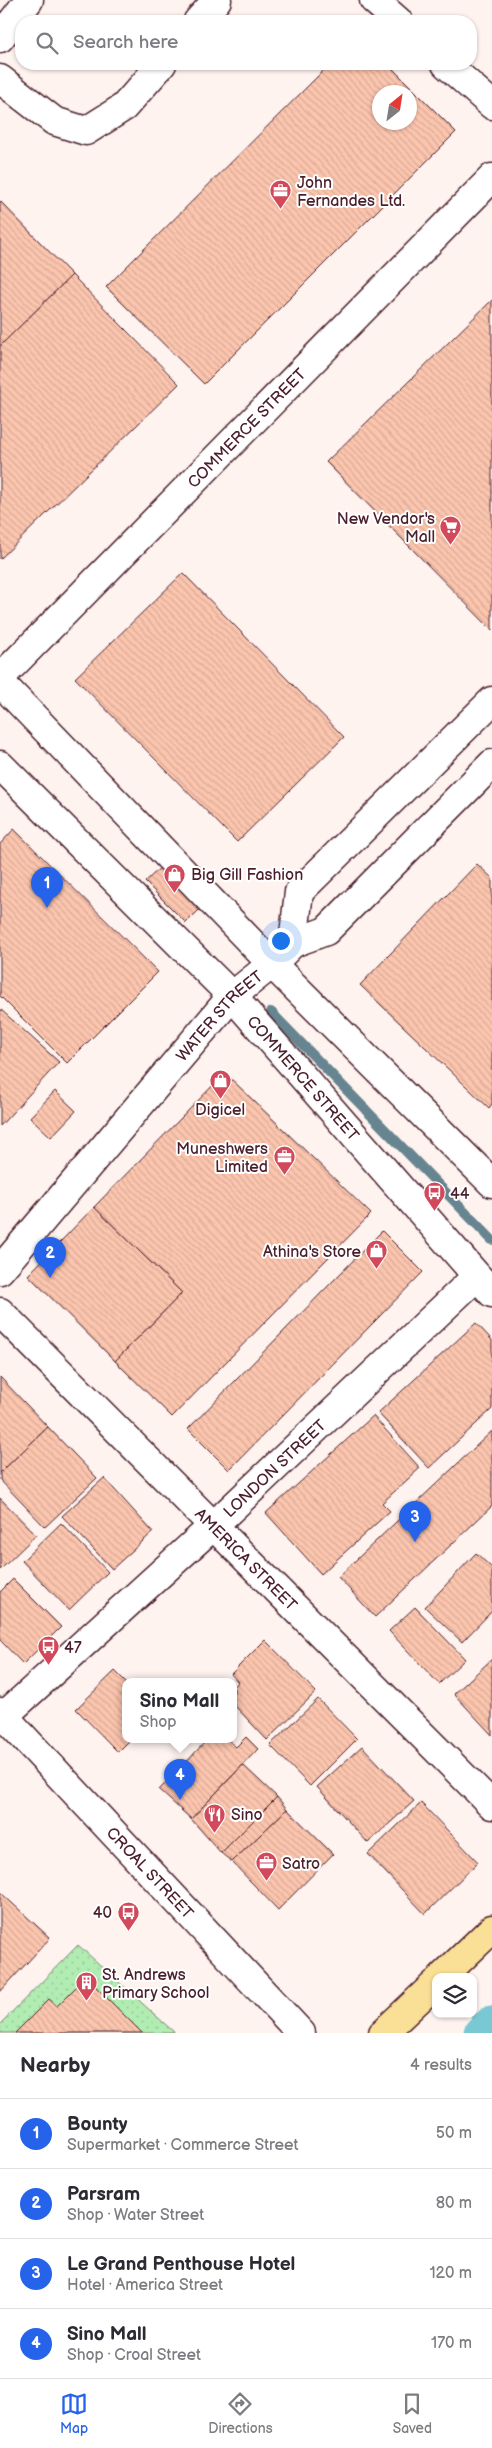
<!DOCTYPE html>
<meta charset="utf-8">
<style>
:root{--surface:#fff;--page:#f7f7f7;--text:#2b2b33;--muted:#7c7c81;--line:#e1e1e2;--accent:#2563eb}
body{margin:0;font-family:"Balsamiq Sans",sans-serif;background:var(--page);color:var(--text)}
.controls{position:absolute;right:15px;bottom:15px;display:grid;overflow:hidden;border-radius:10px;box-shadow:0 1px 4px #0004}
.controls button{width:45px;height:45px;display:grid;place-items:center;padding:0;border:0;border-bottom:1px solid var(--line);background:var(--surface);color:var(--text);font:25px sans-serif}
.compass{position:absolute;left:372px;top:85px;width:45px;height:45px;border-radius:50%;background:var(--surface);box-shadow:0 1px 4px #0004;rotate:30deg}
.you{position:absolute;left:280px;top:940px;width:18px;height:18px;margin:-12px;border:4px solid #fff;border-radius:50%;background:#1a73e8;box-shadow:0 0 0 8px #1a73e833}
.badge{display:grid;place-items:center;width:32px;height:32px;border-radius:50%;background:var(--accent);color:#fff;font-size:16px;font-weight:700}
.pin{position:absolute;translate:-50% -41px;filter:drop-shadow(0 1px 2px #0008)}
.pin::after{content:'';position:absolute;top:26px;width:18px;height:15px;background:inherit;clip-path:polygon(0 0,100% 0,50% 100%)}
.popup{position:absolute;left:122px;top:1678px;width:115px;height:65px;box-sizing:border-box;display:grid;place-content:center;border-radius:10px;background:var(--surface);filter:drop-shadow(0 1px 4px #0005);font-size:16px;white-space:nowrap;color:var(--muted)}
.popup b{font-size:19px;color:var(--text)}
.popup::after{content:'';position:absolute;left:50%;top:100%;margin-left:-10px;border:10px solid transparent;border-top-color:var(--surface)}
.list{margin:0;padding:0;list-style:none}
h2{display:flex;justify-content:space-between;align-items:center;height:65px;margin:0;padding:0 20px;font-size:21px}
h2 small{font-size:16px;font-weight:400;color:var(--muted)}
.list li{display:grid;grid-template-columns:32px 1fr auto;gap:15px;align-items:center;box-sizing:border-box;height:70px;padding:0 20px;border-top:1px solid var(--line)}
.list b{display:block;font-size:19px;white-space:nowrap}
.list p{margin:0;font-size:16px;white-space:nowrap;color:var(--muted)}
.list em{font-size:16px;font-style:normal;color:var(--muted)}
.icon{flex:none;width:28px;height:28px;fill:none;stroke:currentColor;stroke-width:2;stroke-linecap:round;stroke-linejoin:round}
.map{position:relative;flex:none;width:492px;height:2033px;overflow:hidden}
.search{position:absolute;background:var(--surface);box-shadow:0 1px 4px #0004;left:15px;right:15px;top:15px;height:55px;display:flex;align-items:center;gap:12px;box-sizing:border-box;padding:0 18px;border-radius:20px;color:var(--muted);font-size:19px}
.sheet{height:345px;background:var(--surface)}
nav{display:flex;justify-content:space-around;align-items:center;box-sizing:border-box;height:70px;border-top:1px solid var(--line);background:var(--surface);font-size:14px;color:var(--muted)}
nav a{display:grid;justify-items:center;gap:2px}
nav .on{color:var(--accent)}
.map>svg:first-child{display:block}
.garden{fill:url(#garden-dots);stroke:#7e866f}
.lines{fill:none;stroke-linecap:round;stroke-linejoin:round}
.stream{stroke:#668590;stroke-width:10}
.canal{stroke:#79c9d4;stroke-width:35}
.building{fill:url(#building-back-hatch);stroke:#4a1f2b;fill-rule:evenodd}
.minor-casing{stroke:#4a1f2b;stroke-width:31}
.major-casing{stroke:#4a1f2b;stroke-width:31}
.minor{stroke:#fff;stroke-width:28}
.major{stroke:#fadf96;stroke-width:28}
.labels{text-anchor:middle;stroke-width:4;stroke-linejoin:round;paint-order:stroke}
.poi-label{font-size:16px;fill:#4a1f2b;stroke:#fff;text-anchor:start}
.street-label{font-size:16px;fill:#4a1f2b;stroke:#fff}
</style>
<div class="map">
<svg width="492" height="2033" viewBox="0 0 492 2033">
<defs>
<pattern id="garden-dots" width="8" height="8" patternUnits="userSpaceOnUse" patternTransform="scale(1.25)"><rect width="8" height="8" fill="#b1edb3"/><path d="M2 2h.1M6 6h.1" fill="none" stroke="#9acb9a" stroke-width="1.8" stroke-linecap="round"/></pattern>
<pattern id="building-back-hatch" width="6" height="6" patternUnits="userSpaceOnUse" patternTransform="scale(1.25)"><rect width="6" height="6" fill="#fbc5ae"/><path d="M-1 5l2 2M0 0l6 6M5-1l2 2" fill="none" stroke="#d9a996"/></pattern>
</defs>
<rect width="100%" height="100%" fill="#fef3ef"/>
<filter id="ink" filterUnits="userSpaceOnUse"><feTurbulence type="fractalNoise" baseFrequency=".02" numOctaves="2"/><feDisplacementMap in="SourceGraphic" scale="10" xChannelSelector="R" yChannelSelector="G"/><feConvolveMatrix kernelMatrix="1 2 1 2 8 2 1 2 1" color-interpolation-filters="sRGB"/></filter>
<g filter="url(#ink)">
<polygon class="garden" points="78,1945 175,2033 0,2033 0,2024"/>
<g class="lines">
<polyline class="stream" points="271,1012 492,1240"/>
<polyline class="canal" points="481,2033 492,2023"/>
</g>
<g class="building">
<path d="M330 64H388L456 132 204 384 106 287ZM380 92H410V122H380Z"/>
<polygon points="0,201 72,275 0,346"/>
<polygon points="72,275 179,384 0,559 0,346"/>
<polygon points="492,300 492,630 326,462"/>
<polygon points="183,573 344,737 237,842 75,678"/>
<polygon points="14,829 158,972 67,1063 0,996 0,844"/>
<polygon points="165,863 206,903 186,923 145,882"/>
<polygon points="477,864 492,878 492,1104 489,1108 360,985"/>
<polygon points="0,1009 59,1062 0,1126"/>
<polygon points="225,1073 371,1214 172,1417 115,1361 182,1293 94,1207"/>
<polygon points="55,1091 76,1111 51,1137 30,1117"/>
<polygon points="94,1207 182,1293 115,1361 28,1275"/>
<polygon points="382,1231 423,1272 229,1470 188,1429"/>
<polygon points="476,1323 492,1340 492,1409 429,1468 378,1413"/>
<polygon points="0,1377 48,1427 0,1473"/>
<polygon points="373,1416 420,1468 382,1503 390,1511 321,1574 266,1513"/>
<polygon points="48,1427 97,1478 45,1527 0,1480 0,1473"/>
<polygon points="492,1431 492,1506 375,1617 338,1577"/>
<polygon points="104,1478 153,1532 112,1569 62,1516"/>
<polygon points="0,1498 36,1535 0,1570"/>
<polygon points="61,1523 108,1572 69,1610 22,1561"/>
<polygon points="476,1553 492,1568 492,1611 462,1642 425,1607"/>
<polygon points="13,1579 61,1627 23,1664 0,1640 0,1592"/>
<polygon points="415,1607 465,1659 439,1684 389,1631"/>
<polygon points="265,1640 316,1692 267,1740 234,1705 234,1687 238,1682 231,1674"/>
<polygon points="492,1659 492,1735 454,1694"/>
<polygon points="115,1671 126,1682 126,1739 131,1739 118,1752 76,1709"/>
<polygon points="318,1699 357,1739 310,1786 270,1745"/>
<polygon points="246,1737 258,1749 191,1819 159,1790 208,1739 227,1739 236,1747"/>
<polygon points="362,1746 414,1801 368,1843 317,1787"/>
<polygon points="243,1765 277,1797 221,1853 191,1819"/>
<polygon points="277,1797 287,1809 232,1862 221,1853"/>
<polygon points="421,1803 478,1862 425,1914 368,1854"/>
<polygon points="287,1809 333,1854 278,1910 232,1862"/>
<polygon points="0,1892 50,1938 0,1992"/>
<polygon points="86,1977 142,2033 15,2033 49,1999 57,2006"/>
</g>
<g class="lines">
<defs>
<g id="minor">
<polyline points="374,0 398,21"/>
<polyline points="198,21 217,0"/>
<polyline points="0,38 29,0"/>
<polyline points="446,64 492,105"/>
<polyline points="0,79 54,121 86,131 124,107 162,64"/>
<path id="s1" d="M0 678 492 178"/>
<polyline points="0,682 272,964 492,1183"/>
<path id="s2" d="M0 765 232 996 492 1293"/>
<polyline points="293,943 326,931 492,764"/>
<path id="s3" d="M0 1270 232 996 272 964 293 943 299 892 492 701"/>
<path id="s4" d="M0 1312 492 1805"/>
<path id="s5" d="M0 1712 301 2033"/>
<path id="s6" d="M0 1715 4 1716 213 1526 476 1277"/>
</g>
<g id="major">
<polyline points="442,1977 492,1929"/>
<polyline points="383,2033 436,1983"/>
</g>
</defs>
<use href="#minor" class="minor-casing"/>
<use href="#major" class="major-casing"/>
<use href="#minor" class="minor"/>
<use href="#major" class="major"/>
</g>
</g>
<defs>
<symbol id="office-pin" viewBox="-11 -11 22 30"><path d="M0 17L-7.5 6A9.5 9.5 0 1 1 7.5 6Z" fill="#d1495b" stroke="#fff"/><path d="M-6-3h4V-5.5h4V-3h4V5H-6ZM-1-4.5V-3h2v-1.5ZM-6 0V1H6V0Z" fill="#fff"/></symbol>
<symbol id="supermarket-pin" viewBox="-11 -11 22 30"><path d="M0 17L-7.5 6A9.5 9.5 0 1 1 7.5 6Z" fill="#d1495b" stroke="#fff"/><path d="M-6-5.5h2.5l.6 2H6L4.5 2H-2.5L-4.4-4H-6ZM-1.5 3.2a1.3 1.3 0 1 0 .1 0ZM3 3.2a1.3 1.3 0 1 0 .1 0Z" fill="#fff"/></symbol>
<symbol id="shop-pin" viewBox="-11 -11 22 30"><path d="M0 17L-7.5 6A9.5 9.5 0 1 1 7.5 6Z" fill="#d1495b" stroke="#fff"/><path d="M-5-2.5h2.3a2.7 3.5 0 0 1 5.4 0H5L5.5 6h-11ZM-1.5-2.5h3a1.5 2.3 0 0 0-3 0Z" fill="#fff"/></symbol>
<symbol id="bus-pin" viewBox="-11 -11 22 30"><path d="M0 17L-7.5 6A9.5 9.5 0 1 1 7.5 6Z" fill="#d1495b" stroke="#fff"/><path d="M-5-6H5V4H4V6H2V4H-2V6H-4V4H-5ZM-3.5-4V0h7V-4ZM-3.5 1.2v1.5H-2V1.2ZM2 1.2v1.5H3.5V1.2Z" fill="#fff"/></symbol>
<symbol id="restaurant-pin" viewBox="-11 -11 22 30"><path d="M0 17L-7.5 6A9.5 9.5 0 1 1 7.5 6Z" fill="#d1495b" stroke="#fff"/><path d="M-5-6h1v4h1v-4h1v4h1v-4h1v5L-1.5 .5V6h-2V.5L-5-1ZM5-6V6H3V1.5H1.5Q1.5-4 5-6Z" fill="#fff"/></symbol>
<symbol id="building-pin" viewBox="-11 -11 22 30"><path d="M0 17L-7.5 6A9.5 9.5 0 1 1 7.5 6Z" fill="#d1495b" stroke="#fff"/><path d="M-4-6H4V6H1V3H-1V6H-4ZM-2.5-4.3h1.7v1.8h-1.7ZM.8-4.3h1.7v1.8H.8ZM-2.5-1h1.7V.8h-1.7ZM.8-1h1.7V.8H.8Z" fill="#fff"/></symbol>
</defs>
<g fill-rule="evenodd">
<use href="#office-pin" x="268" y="178" width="25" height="34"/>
<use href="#supermarket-pin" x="438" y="514" width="25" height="34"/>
<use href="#shop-pin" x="162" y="862" width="25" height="34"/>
<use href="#shop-pin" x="208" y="1068" width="25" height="34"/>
<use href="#office-pin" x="272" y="1144" width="25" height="34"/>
<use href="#bus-pin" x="422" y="1180" width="25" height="34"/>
<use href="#shop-pin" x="364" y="1238" width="25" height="34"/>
<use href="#bus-pin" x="36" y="1634" width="25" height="34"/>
<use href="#restaurant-pin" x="202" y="1802" width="25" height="34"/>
<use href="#office-pin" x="254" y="1850" width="25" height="34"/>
<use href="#bus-pin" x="116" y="1900" width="25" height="34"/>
<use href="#building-pin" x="74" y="1970" width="25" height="34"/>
</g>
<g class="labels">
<g class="poi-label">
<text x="297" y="188">John<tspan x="297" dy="18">Fernandes Ltd.</tspan></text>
<text x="435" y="524" text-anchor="end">New Vendor's<tspan x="435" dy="18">Mall</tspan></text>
<text x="191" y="880">Big Gill Fashion</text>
<text x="220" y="1115" text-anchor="middle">Digicel</text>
<text x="268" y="1154" text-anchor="end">Muneshwers<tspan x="268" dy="18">Limited</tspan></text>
<text x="450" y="1199">44</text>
<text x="361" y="1257" text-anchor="end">Athina's Store</text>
<text x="64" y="1653">47</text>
<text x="231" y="1820">Sino</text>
<text x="282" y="1869">Satro</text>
<text x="112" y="1918" text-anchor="end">40</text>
<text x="102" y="1980">St. Andrews<tspan x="102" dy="18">Primary School</tspan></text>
</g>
<g class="street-label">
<text dy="6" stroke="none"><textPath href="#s1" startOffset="351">COMMERCE STREET</textPath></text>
<text dy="6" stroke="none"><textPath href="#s3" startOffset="336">WATER STREET</textPath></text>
<text dy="6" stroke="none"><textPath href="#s2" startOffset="436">COMMERCE STREET</textPath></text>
<text dy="6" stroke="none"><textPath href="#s6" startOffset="371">LONDON STREET</textPath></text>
<text dy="6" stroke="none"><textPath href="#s4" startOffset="349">AMERICA STREET</textPath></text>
<text dy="6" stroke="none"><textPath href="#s5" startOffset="220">CROAL STREET</textPath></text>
</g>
</g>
</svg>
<div class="controls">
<button><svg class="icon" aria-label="layers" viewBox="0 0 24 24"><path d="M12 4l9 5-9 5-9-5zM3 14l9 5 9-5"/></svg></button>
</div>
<svg class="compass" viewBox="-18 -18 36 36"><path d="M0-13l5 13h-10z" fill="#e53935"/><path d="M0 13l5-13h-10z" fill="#7c7c81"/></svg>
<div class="you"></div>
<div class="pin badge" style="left:47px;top:908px">1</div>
<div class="pin badge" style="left:50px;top:1278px">2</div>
<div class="pin badge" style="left:415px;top:1542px">3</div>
<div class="pin badge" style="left:180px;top:1800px">4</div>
<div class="popup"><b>Sino Mall</b>Shop</div>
<div class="search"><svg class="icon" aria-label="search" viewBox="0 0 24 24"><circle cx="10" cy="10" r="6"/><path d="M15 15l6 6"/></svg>Search here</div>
</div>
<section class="sheet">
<h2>Nearby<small>4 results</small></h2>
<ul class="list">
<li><span class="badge">1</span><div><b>Bounty</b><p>Supermarket · Commerce Street</p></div><em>50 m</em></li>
<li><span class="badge">2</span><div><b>Parsram</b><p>Shop · Water Street</p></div><em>80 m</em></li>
<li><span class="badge">3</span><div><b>Le Grand Penthouse Hotel</b><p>Hotel · America Street</p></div><em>120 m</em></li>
<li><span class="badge">4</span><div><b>Sino Mall</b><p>Shop · Croal Street</p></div><em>170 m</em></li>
</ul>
</section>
<nav>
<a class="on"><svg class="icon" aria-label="map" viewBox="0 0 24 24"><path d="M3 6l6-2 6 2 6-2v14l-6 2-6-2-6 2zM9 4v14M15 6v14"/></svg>Map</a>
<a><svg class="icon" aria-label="directions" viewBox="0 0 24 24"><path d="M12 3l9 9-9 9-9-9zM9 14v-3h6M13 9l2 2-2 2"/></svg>Directions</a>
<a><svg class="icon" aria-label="saved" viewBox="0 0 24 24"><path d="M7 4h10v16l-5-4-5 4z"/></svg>Saved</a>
</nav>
